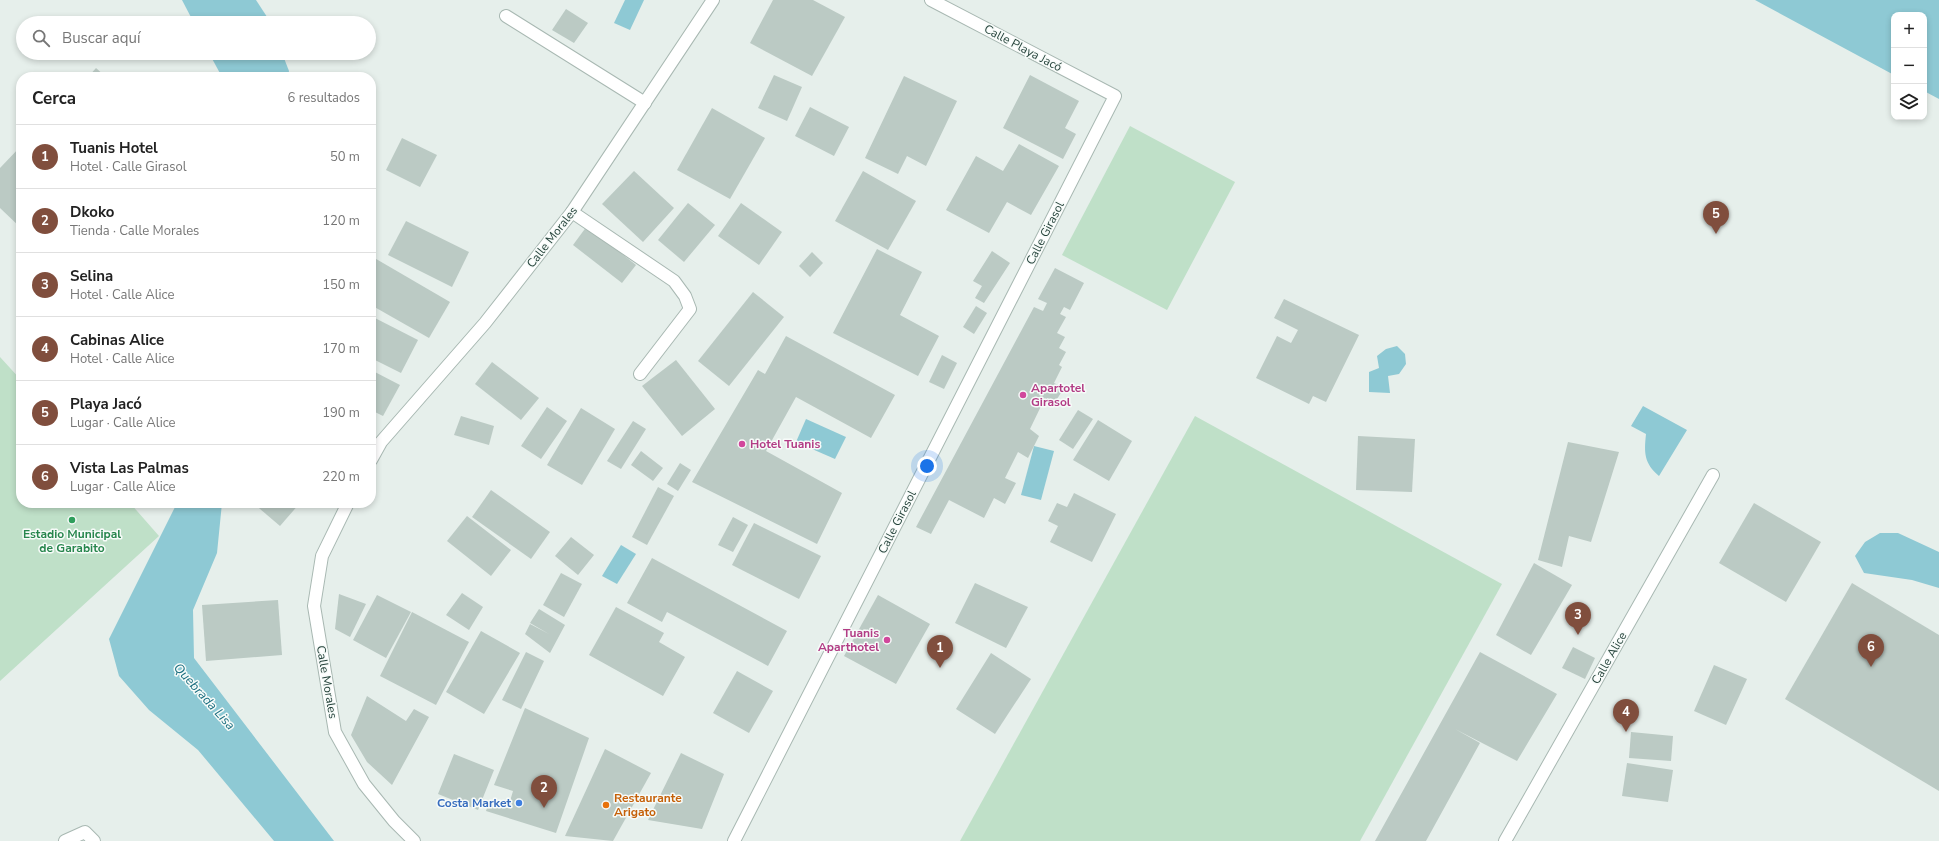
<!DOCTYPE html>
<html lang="es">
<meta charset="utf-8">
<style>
:root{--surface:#fff;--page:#f6f6f6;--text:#222;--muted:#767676;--line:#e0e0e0;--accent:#804e3d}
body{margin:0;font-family:"Nunito Sans",sans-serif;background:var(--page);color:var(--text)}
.controls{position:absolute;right:12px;top:12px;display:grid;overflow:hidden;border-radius:8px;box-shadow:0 2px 6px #0003}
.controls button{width:36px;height:36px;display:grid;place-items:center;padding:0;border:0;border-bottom:1px solid var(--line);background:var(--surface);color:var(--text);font:20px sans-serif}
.you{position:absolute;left:927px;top:466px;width:14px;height:14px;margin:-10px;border:3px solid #fff;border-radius:50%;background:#1a73e8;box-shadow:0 0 0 6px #1a73e833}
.badge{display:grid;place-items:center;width:26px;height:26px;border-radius:50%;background:var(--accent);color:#fff;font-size:13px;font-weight:700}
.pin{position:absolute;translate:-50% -33px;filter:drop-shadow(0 1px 2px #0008)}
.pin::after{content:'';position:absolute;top:21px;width:14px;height:12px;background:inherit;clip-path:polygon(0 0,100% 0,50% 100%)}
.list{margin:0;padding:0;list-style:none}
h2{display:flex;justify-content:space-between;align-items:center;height:52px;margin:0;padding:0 16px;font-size:17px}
h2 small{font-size:13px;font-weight:400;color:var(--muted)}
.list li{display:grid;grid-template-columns:26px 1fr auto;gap:12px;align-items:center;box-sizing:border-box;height:64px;padding:0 16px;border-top:1px solid var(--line)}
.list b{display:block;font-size:15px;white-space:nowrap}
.list p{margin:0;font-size:13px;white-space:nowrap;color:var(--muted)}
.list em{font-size:13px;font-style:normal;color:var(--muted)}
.icon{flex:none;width:22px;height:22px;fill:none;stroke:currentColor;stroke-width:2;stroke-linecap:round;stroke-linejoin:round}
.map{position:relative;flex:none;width:1939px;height:841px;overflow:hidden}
.search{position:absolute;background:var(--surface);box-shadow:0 2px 6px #0003;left:16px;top:16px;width:360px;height:44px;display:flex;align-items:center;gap:10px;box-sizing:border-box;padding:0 14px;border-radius:22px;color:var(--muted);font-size:15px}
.panel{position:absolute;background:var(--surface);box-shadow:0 2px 6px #0003;left:16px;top:72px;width:360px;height:436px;border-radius:16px}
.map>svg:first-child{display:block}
.green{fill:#bfe0c8}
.water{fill:#8ec9d4}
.building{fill:#bbcac4}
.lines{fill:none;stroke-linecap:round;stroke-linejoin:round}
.lane-casing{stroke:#a8b8b2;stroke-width:14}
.street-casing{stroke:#a8b8b2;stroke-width:14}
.lane{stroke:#fff;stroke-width:12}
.street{stroke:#fff;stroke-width:12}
.hotel-dot{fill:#d1479c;stroke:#f7fbf9;stroke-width:1.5}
.leisure-dot{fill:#2e9e5b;stroke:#f7fbf9;stroke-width:1.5}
.shop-dot{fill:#3f7fe0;stroke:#f7fbf9;stroke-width:1.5}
.food-dot{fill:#e8710a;stroke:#f7fbf9;stroke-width:1.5}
.labels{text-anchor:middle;stroke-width:3;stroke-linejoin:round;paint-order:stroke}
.street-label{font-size:12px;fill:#24423a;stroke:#f7fbf9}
.hotel-label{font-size:12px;font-weight:bold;fill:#b23c85;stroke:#f7fbf9;text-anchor:start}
.leisure-label{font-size:12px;font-weight:bold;fill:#27864d;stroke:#f7fbf9}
.food-label{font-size:12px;font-weight:bold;fill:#c56008;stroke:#f7fbf9;text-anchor:start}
.shop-label{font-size:12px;font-weight:bold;fill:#366cbe;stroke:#f7fbf9;text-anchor:end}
.water-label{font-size:13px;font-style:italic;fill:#1c6f80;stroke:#f7fbf9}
</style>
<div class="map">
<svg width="1939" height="841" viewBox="0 0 1939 841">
<rect width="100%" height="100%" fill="#e6efeb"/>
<g class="green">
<polygon points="1130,126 1235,182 1167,310 1062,255"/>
<polygon points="0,357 21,380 21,503 130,503 159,536 0,681"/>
<polygon points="1195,416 1502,584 1360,841 960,841"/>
</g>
<g class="water">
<polygon points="182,0 256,0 271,23 194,23"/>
<polygon points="625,0 644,0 630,30 614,23"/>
<polygon points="1755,0 1939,0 1939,99 1924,91 1924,15 1894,15 1894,75"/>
<polygon points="209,53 282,53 289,71 288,77 222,77"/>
<polygon points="1397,346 1405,354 1406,364 1399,374 1388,376 1390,393 1369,392 1369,372 1379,368 1377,356 1386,349"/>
<path d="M1643 406 1687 430 1659 476C1644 463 1644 453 1646 434L1631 426Z"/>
<polygon points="806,419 846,437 835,459 796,442"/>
<polygon points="1034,446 1054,451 1041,500 1021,495"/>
<polygon points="177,503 222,503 217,553 193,610 194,658 334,841 274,841 198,750 149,710 119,676 109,639"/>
<polygon points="1880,533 1898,533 1939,552 1939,588 1912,580 1864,573 1855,556 1865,542"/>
<polygon points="621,545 636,554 617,584 602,576"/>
</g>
<g class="building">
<polygon points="773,0 813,0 845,17 812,76 750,43"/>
<polygon points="566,9 588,23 574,43 552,30"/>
<polygon points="96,68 106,77 88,77"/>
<polygon points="774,75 802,87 787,121 758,108"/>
<polygon points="1030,75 1079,101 1065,128 1076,134 1063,159 1003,128"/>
<polygon points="904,76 957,101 926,166 907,156 898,174 865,158"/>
<polygon points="810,107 849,127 834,156 795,136"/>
<polygon points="712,108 765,138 730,199 677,170"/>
<polygon points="402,138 437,155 420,187 386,170"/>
<polygon points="1019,144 1059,166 1031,215 1007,202 989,233 946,210 976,156 1003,171"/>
<polygon points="21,146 21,228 0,208 0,168"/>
<polygon points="634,171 674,208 643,242 602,204"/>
<polygon points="863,171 916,201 888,250 835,221"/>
<polygon points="688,203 715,225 684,262 658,240"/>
<polygon points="741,203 782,232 759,265 718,236"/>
<polygon points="406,221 469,252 452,287 388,255"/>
<polygon points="587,226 636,265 622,283 573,245"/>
<polygon points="877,249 922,272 900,315 939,336 918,376 833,333"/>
<polygon points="992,251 1010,263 984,303 975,298 982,286 973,281"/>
<polygon points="812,252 823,263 810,277 799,266"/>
<polygon points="371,256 450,302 429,338 371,305"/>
<polygon points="1055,268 1084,283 1070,310 1064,307 1060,314 1066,317 1057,333 1065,337 1059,348 1066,352 1059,365 1062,367 1054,383 1064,388 1052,407 1043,402 1030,429 1039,436 1028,458 1018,452 1005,478 1016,483 1005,504 994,498 984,518 949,500 931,534 916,527 1034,307 1043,311 1047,303 1038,299"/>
<polygon points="753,292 784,317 729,386 698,361"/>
<polygon points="1284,299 1359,335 1326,402 1313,396 1309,404 1256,378 1277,336 1291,343 1298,330 1274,318"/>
<polygon points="976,306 987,313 974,334 963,327"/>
<polygon points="371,316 418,340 401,373 371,358"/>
<polygon points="786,336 895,395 871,438 796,397 766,451 842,493 817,544 692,482 758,370 765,374"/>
<polygon points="942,355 957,363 944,389 929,382"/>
<polygon points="676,360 715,409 682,436 642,386"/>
<polygon points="492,362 539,398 521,420 475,384"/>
<polygon points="371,370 400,385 383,416 371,410"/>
<polygon points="547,407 567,421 541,459 521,446"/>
<polygon points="581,408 615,429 582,485 547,465"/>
<polygon points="1078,410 1093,419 1073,449 1059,440"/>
<polygon points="461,416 494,426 489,445 454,435"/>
<polygon points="1098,420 1132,441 1109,481 1073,460"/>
<polygon points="633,421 646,429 621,469 607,461"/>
<polygon points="1358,436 1415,439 1412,492 1356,490"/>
<polygon points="1568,442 1619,452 1591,542 1569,536 1562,567 1538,560"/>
<polygon points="641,451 663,468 653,481 631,465"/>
<polygon points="680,463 691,470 678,491 667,484"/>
<polygon points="658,487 674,496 647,545 632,537"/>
<polygon points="491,490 550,532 531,559 472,517"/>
<polygon points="1074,493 1116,514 1092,562 1050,542 1058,526 1048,521 1057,503 1067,507"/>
<polygon points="253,503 300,503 280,526"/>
<polygon points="1754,503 1821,542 1786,602 1719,563"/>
<polygon points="467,516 511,550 491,576 447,541"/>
<polygon points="733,517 748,525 733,552 718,545"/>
<polygon points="754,523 821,556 799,599 732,565"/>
<polygon points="571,537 594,555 578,575 555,556"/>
<polygon points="652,558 787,631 768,666 667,612 662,622 627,603"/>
<polygon points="1534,563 1572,585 1531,655 1496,635"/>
<polygon points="561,573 582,584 564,617 543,605"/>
<polygon points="975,583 1028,607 1006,648 955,623"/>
<polygon points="1852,583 1939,635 1939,791 1785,699"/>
<polygon points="462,593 483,607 469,630 446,615"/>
<polygon points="339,594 366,604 350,637 335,629"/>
<polygon points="377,595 411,612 386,658 353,640"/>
<polygon points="878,595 930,624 896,684 844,656"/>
<polygon points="278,600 282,655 206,661 202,605"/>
<polygon points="616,607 664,633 659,642 685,657 663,696 589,655"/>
<polygon points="539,609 565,625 550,653 525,634 530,624 549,634 530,623"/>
<polygon points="412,612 469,642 436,705 380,676"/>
<polygon points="481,631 520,653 484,714 446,692"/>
<polygon points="1573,647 1595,658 1585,679 1562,668"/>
<polygon points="526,652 544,661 521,709 502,700"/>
<polygon points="1480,652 1557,694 1517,761 1455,729 1480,743 1426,841 1375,841"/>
<polygon points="991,653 1031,679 995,734 956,709"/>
<polygon points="1714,665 1747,679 1726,725 1694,711"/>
<polygon points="737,671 773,691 749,733 713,713"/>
<polygon points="367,696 406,721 414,709 429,717 392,785 367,762 351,735"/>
<polygon points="525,708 589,738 556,833 486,811 489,802 508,808 513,791 494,785"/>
<polygon points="1631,732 1673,736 1671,761 1629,758"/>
<polygon points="605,749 651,773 613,841 565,836"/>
<polygon points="681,753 724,774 702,829 648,820"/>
<polygon points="454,754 494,770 478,810 438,794"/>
<polygon points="1627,763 1673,770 1668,802 1622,796"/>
</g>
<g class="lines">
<defs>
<polyline id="lane" points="65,841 85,832 94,841"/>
<g id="street">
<polyline points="506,16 645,103"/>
<polyline points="572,212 674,281 685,296 690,309 640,374"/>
<polyline points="371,460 381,442 485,323 572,212 713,0"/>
<polyline points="348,503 322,556 314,606 335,732 364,784 394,821 414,841"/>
<polyline points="734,841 1115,96 931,0"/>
<polyline points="1505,841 1713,475"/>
</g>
</defs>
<use href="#lane" class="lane-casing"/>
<use href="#street" class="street-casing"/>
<use href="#lane" class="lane"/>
<use href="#street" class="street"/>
</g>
<g class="hotel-dot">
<circle cx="1023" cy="395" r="4"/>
<circle cx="742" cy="444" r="4"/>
<circle cx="887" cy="640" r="4"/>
</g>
<circle class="leisure-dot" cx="72" cy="520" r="4"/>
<circle class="shop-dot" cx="519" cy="803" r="4"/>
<circle class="food-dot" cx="606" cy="805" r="4"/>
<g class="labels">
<g class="street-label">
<text transform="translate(1023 48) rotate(28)" y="4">Calle Playa Jacó</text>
<text transform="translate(1045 233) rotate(-63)" y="4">Calle Girasol</text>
<text transform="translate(552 237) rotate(-52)" y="4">Calle Morales</text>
<text transform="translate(897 522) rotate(-63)" y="4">Calle Girasol</text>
<text transform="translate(1609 658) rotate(-60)" y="4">Calle Alice</text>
<text transform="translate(327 682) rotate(80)" y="4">Calle Morales</text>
</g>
<g class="hotel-label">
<text x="1031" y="392">Apartotel<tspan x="1031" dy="14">Girasol</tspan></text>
<text x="750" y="448">Hotel Tuanis</text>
<text x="879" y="637" text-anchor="end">Tuanis<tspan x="879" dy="14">Aparthotel</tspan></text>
</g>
<g class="leisure-label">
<text x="72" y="538">Estadio Municipal<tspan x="72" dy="14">de Garabito</tspan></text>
</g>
<g class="food-label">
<text x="614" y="802">Restaurante<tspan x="614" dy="14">Arigato</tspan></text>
</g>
<g class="shop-label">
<text x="511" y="807">Costa Market</text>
</g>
<g class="water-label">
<text transform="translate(205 696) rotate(48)" y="5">Quebrada Lisa</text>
</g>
</g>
</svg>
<div class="controls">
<button>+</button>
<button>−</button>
<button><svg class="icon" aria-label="layers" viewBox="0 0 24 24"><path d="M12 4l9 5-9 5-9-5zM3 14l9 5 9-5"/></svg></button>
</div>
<div class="you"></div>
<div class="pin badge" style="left:940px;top:668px">1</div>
<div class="pin badge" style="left:544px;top:808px">2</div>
<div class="pin badge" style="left:1578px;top:635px">3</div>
<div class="pin badge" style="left:1626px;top:732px">4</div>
<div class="pin badge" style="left:1716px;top:234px">5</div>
<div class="pin badge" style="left:1871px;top:667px">6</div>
<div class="search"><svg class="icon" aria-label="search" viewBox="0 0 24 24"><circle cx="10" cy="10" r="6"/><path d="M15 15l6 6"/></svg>Buscar aquí</div>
<section class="panel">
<h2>Cerca<small>6 resultados</small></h2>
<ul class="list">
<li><span class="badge">1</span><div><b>Tuanis Hotel</b><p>Hotel · Calle Girasol</p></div><em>50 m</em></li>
<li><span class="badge">2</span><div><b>Dkoko</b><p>Tienda · Calle Morales</p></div><em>120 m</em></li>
<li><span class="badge">3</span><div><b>Selina</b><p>Hotel · Calle Alice</p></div><em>150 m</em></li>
<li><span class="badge">4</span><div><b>Cabinas Alice</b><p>Hotel · Calle Alice</p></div><em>170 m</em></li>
<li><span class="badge">5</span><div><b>Playa Jacó</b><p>Lugar · Calle Alice</p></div><em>190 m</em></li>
<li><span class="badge">6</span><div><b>Vista Las Palmas</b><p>Lugar · Calle Alice</p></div><em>220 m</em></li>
</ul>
</section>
</div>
